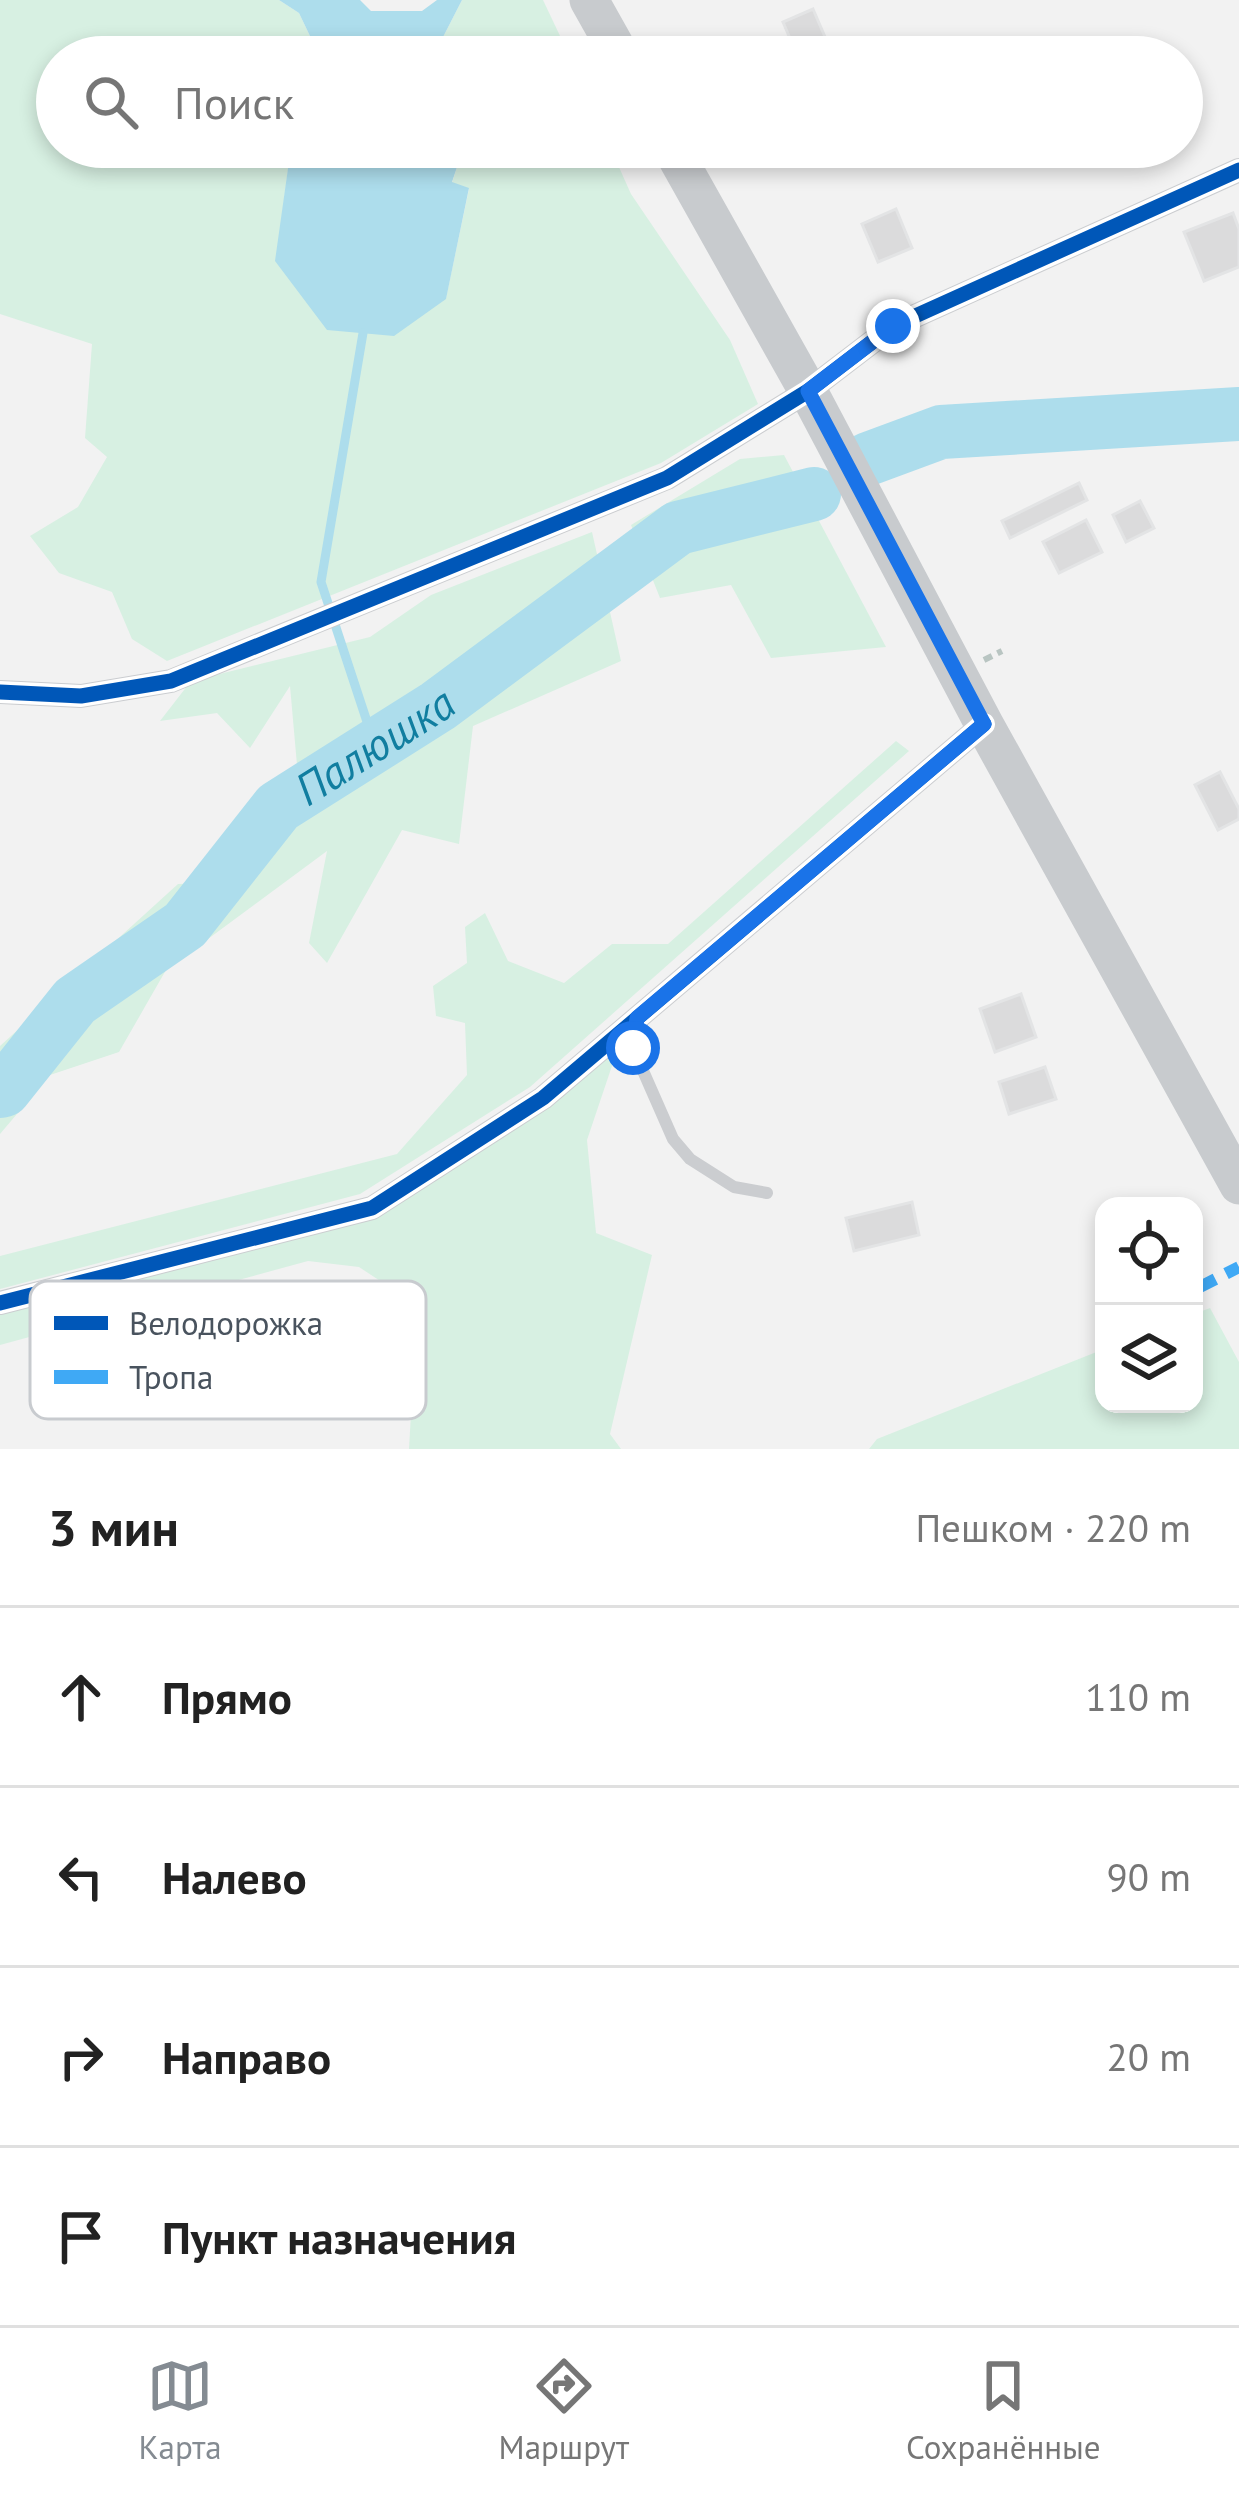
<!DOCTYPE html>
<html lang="ru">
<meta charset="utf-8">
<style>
:root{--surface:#fff;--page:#f6f6f6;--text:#222;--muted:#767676;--line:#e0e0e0;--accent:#848b92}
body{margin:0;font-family:"PT Sans",sans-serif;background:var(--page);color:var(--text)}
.controls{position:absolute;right:36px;bottom:36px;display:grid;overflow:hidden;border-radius:24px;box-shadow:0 6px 18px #0003}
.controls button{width:108px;height:108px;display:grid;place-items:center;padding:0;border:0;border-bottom:3px solid var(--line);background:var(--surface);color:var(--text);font:60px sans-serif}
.stop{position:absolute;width:36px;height:36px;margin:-27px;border:9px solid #1a73e8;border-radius:50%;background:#fff}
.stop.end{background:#1a73e8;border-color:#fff;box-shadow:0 3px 12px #0008}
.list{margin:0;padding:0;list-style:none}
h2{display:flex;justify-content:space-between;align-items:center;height:156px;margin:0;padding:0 48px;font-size:51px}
h2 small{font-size:39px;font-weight:400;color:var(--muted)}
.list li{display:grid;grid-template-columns:78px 1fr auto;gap:36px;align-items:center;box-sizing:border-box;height:180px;padding:0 48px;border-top:3px solid var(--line)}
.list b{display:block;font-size:45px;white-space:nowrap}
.list em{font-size:39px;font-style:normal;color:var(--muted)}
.icon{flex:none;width:66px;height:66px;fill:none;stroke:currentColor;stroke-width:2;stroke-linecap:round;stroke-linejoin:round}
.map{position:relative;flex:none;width:1239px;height:1449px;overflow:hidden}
.search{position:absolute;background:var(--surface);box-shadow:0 6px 18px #0003;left:36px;right:36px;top:36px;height:132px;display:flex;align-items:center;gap:30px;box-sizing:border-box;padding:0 42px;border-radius:66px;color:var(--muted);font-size:45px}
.sheet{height:876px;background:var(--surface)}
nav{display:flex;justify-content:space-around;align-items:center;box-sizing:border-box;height:168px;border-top:3px solid var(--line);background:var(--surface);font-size:33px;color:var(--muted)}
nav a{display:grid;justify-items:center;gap:6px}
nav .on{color:var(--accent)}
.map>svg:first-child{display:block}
.green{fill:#d7f0e2}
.water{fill:#adddec}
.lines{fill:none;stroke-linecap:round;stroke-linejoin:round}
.stream{stroke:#adddec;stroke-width:9}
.river{stroke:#adddec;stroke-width:54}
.building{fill:#dbdbdc;stroke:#e3e4e5;stroke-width:3}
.path{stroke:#b9c5c2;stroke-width:6;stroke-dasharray:9 6;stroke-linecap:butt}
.lane{stroke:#cbcdd0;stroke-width:12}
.street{stroke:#cbcdd0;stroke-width:24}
.primary{stroke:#c8cbce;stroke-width:39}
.quiet{stroke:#3fa9f5;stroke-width:12;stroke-dasharray:24 12;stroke-linecap:butt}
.cycleway-casing{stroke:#fff;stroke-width:22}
.cycleway{stroke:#0057b8;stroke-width:15}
.route{stroke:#1a73e8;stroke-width:15}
.labels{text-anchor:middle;stroke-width:10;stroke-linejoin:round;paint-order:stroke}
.water-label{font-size:45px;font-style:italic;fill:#117ea0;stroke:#fff}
.key{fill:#fff;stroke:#c8cbcf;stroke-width:3}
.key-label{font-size:33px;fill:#49535e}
</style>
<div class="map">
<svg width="1239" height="1449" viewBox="0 0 1239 1449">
<rect width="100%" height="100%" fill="#f2f2f2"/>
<g class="green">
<polygon points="0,0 279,0 299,13 320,57 57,57 57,147 291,147 276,262 446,298 469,189 452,183 461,154 477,158 479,147 610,147 631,194 730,340 758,404 661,463 167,661 132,639 112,592 59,573 30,536 78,507 107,457 85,438 92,344 0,314"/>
<polygon points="462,0 543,0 570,57 449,57 442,39"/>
<polygon points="784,455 886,647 771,658 731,585 660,598 631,525 740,459"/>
<polygon points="592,532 621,661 473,726 459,844 402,830 327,963 309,943 327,851 166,970 119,1052 50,1075 0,1134 0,1046 178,884 207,883 219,846 297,765 290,686 250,748 217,713 160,721 191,681 370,637 431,595"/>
<polygon points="896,741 909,751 530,1087 360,1194 0,1289 0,1256 397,1154 467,1075 465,1023 436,1016 433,986 467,963 465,927 485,913 508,961 564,983 612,944 668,944"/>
<polygon points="617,1051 587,1140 596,1233 652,1255 610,1434 621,1449 409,1449 415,1342 397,1292 359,1267 308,1261 0,1345 0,1312 379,1217"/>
<polygon points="1210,1308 1239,1362 1239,1449 869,1449 877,1439 1104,1349 1104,1404 1194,1404 1194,1314"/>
</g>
<g class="water">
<polygon points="279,0 360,0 371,11 422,11 437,0 462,0 442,39 449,57 320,57 299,13"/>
<polygon points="291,147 479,147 477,158 461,155 452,182 469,188 446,299 394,336 327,330 275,261"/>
</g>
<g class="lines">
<polyline class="stream" points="363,333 321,582 375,746"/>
<g class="river">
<polyline points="868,459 941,432 1239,414"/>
<path id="s1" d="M0 1091 4 1090 75 1001 185 925 278 807 438 706 678 528 814 494"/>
</g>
</g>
<g class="building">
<polygon points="813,9 831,51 816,57 798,57 783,22"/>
<polygon points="896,209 912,248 878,262 862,224"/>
<polygon points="1233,213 1239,229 1239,267 1204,281 1184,232"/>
<polygon points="1079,483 1087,500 1010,538 1002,521"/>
<polygon points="1140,501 1154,528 1126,542 1113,515"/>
<polygon points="1086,520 1102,552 1059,573 1043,542"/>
<polygon points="1220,772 1239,809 1239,819 1218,830 1195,785"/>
<polygon points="1021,994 1036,1037 995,1052 980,1009"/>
<polygon points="1045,1067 1056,1099 1009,1114 999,1082"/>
<polygon points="912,1202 919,1235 854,1251 846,1218"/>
</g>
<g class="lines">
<polyline class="path" points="984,660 1002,651"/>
<polyline class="lane" points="637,1019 633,1048 673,1139 690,1159 734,1187 767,1193"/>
<g class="street">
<polyline points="0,692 81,696 171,681 667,478 808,391 893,326 1239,170"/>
<polyline points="0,1303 372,1208 543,1098 984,724"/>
</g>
<g class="primary">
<polyline points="589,0 621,57"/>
<polyline points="671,147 808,391 984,724 1239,1185"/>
</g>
<polyline class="quiet" points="1194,1290 1239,1267"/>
<defs>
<g id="cycleway">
<polyline points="0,692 81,696 171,681 667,478 808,391 893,326 1239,170"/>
<polyline points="0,1303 372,1208 543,1098 984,724"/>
</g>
</defs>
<use href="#cycleway" class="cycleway-casing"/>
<use href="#cycleway" class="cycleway"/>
</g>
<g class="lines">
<polyline class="route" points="633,1048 637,1018 984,724 808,391 893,326"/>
</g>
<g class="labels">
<g class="water-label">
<text dy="16" stroke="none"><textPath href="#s1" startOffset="516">Палюшка</textPath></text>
</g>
</g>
<rect x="30" y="1281" width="396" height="138" rx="18" class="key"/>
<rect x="54" y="1316" width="54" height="14" fill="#0057b8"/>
<rect x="54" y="1370" width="54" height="14" fill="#3fa9f5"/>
<g class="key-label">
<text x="129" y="1335">Велодорожка</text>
<text x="129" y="1389">Тропа</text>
</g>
</svg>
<div class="controls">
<button><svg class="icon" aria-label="locate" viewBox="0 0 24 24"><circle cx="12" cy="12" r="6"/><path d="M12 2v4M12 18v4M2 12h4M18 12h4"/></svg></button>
<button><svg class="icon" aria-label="layers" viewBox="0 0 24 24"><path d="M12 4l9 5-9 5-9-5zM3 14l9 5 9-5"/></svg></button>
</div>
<div class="stop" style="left:633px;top:1048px"></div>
<div class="stop end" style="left:893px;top:326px"></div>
<div class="search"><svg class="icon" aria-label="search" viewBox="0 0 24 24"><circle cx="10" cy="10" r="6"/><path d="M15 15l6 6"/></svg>Поиск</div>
</div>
<section class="sheet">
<h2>3 мин<small>Пешком · 220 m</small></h2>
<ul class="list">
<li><svg class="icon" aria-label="ahead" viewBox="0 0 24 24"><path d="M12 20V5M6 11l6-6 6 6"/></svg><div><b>Прямо</b></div><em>110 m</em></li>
<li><svg class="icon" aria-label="left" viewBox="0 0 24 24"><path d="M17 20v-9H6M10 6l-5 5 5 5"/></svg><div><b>Налево</b></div><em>90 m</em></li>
<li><svg class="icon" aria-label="right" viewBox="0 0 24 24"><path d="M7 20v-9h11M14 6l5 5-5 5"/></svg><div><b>Направо</b></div><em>20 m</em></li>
<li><svg class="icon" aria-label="arrive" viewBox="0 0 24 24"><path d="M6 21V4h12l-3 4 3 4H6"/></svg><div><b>Пункт назначения</b></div></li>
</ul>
</section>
<nav>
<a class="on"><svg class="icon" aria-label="map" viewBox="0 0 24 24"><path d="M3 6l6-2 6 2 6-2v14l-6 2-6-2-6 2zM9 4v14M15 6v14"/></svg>Карта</a>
<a><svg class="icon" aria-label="directions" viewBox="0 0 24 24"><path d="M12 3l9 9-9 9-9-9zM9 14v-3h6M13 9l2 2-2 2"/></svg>Маршрут</a>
<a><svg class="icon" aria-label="saved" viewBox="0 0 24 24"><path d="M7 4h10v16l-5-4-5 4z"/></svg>Сохранённые</a>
</nav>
